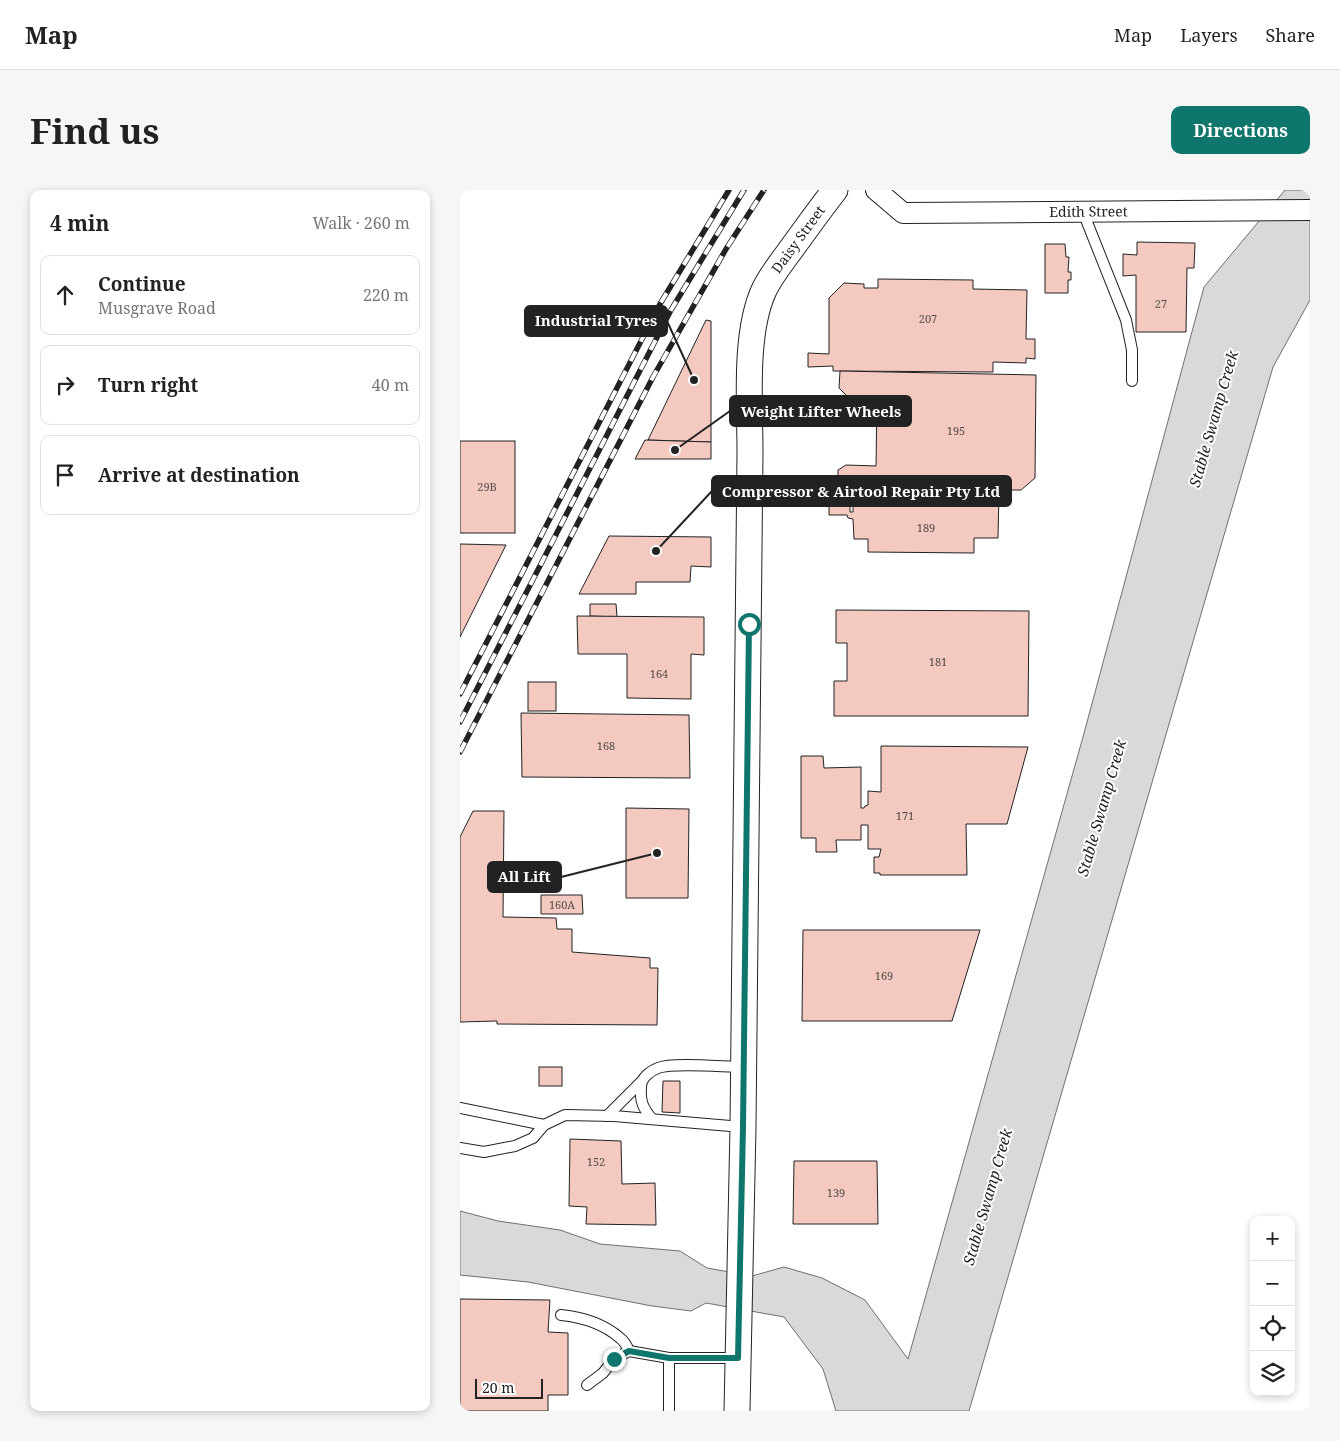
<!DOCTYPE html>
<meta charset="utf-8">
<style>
:root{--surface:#fff;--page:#f6f6f6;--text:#222;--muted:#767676;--line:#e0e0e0;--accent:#0f766e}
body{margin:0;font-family:"Noto Serif",serif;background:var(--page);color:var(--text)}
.controls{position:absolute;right:15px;bottom:15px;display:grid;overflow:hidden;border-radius:10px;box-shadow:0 2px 8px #0003}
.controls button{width:45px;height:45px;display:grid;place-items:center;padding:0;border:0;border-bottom:1px solid var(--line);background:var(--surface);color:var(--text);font:25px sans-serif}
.scale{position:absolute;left:15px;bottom:12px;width:68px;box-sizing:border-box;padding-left:5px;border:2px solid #222;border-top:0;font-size:14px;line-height:18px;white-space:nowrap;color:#222;-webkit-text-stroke:4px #fff;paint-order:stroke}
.stop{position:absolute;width:15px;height:15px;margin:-11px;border:4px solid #0f766e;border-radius:50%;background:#fff}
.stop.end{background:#0f766e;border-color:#fff;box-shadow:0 1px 5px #0008}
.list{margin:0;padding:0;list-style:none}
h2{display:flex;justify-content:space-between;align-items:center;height:65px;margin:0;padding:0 20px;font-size:21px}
h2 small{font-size:16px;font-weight:400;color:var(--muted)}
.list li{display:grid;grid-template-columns:32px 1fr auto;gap:15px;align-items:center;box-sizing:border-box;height:80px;margin:0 10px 10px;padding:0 10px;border:1px solid var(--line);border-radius:10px}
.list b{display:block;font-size:19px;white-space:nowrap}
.list p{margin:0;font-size:16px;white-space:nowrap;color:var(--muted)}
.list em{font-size:16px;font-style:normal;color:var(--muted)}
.icon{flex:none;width:28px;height:28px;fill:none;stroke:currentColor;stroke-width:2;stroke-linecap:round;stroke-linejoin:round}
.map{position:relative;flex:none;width:850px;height:1221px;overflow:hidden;border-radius:10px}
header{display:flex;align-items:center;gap:30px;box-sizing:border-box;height:70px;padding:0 25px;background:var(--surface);border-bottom:1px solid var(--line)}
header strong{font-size:24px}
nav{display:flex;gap:28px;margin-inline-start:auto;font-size:18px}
.intro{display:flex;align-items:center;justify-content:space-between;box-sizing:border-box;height:120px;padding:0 30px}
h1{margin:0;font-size:35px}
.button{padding:12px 22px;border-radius:10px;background:var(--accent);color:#fff;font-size:18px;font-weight:700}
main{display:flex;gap:30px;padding:0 30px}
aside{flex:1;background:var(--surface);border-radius:10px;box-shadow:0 2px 8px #0003}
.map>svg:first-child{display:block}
.water{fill:#d9d9d9;stroke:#6f6f6f}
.building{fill:#f3c9c0;stroke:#222}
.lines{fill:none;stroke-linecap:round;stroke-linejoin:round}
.service-casing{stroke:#222;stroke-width:12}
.minor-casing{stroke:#222;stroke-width:22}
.tertiary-casing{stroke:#222;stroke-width:27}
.service{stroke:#fff;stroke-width:10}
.minor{stroke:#fff;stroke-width:20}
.tertiary{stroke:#fff;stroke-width:25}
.rail-casing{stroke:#222;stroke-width:5.5}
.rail{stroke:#fff;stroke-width:4;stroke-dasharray:11;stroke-linecap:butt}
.route{stroke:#0f766e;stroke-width:6}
.labels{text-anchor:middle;stroke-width:4;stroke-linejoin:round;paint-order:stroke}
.number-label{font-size:11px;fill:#564c4a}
.street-label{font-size:14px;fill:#222;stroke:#fff}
.water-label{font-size:15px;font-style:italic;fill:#222;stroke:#fff}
.leader{fill:none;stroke:#222;stroke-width:2}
.callout-dot{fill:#222;stroke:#fff;stroke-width:2}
.callout{fill:#222;stroke:#222;stroke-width:2}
.callout-label{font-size:15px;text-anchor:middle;font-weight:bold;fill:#fff}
</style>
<header>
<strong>Map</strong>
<nav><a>Map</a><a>Layers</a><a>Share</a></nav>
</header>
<div class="intro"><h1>Find us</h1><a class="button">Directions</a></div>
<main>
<aside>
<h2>4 min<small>Walk · 260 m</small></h2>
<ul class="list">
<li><svg class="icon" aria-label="ahead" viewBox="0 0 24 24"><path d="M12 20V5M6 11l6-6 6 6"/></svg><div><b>Continue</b><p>Musgrave Road</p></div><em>220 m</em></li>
<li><svg class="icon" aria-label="right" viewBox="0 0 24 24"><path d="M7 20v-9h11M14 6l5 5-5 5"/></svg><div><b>Turn right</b></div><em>40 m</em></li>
<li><svg class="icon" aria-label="arrive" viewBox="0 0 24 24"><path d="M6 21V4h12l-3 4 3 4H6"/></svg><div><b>Arrive at destination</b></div></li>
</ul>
</aside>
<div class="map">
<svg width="850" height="1221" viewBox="0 0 850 1221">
<rect width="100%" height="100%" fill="#fff"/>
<polygon class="water" points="825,0 850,0 850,110 813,177 509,1221 376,1221 363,1179 324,1127 246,1113 231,1121 192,1116 68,1092 0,1085 0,1021 38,1031 100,1040 140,1054 220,1061 247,1078 292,1086 324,1077 362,1088 405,1110 448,1169 623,547 744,97"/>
<g class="building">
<polygon points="677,52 735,53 734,78 727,78 726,142 676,142 676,85 663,86 663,64 677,65"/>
<polygon points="585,54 605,54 606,67 609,67 608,82 611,82 611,90 608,90 608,103 585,103"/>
<polygon points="418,89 513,90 513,99 567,100 566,149 575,149 575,169 566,168 566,173 533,172 533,182 373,181 373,176 348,177 348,163 369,164 369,108 384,93 404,94 404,98 418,98"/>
<polygon points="246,130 251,131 251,252 188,250"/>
<polygon points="380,181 576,185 575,288 561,300 378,300 378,280 386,275 416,276 417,207 388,207 379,198"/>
<polygon points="185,250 251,252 251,269 175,269"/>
<rect x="0" y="251" width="55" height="92"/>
<polygon points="407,301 539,301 538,348 514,348 514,363 408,362 408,349 394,349 393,329 388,328 387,325 369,325 369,304 390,304 390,322 393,322 393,309 407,309"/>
<polygon points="149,346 251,347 251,377 231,376 230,392 176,392 176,404 119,404"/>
<polygon points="0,354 46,355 0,447"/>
<polygon points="130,414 156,414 157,427 130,426"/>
<polygon points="376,420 569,421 568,526 374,526 374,491 387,491 387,453 376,453"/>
<polygon points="117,426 244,427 244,465 231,464 231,509 167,508 167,464 118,464"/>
<rect x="68" y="492" width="28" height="29"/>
<polygon points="61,523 229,525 230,588 62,587"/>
<polygon points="421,556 568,557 547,634 506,634 507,685 420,685 420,683 414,683 414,667 419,667 421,659 408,659 408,635 401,635 401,650 376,650 377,662 356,662 356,648 341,648 341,566 363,566 364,578 401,577 401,618 404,618 405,616 408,615 408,601 421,602"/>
<polygon points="166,618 229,619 228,708 166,708"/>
<polygon points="13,621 44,621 43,727 96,728 97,739 112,739 112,762 190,768 190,778 198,778 197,835 37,834 37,831 0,832 0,647"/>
<polygon points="81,705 122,705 123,724 81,724"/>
<polygon points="343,740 520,740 492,831 342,831"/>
<rect x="79" y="877" width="23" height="19"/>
<polygon points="203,891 220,891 220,923 202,922"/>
<polygon points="110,949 161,951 162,994 195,993 196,1035 126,1034 127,1017 109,1016"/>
<polygon points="334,971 417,971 418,1034 333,1034"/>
<polygon points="0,1109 90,1110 88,1142 108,1143 108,1205 88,1205 88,1221 0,1221"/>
</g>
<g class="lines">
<defs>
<g id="service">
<polyline points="623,22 666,130 672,160 672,191"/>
<polyline points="0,918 84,935"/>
<polyline points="147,926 181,892"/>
<path d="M192 929C183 918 180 912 181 897 181 888 190 881 198 878 213 872 264 877 284 877"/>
<polyline points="0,958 24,962 55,956 73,948 84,935 105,925 154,926 282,937"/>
<path d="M101 1125C121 1127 144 1134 160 1148 164 1151 167 1156 169 1161"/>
<polyline points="127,1195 143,1183 154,1169 169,1161 209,1168"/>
<polyline points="209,1221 209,1168 278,1168"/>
</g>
<g id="minor">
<path id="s1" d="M416 0 443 23 850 20"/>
</g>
<g id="tertiary">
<path id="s2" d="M277 1221 283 937 290 262C290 215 284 143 304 100 311 85 322 72 332 58 346 39 360 19 375 0"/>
</g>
</defs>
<use href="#service" class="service-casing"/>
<use href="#minor" class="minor-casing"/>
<use href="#tertiary" class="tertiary-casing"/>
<use href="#service" class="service"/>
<use href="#minor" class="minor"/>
<use href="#tertiary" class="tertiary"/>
<defs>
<g id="rail">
<polyline points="0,504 200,114 269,0"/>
<polyline points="0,532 211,120 284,0"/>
<polyline points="0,562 193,187 266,59 304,0"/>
</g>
</defs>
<use href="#rail" class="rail-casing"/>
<use href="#rail" class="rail"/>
</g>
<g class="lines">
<polyline class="route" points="154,1169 169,1161 209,1168 278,1168 283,937 289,434"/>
</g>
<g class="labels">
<g class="number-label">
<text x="701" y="118">27</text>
<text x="468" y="133">207</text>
<text x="496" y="245">195</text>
<text x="27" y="301">29B</text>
<text x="466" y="342">189</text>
<text x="478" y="476">181</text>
<text x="199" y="488">164</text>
<text x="146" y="560">168</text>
<text x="445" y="630">171</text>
<text x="102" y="719">160A</text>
<text x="424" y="790">169</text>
<text x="136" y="976">152</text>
<text x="376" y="1007">139</text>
</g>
<g class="street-label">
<text dy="5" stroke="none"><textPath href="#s1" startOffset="221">Edith Street</textPath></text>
<text dy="5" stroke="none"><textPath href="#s2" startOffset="1184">Daisy Street</textPath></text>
</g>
<g class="water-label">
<text transform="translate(754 229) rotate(-74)" y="5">Stable Swamp Creek</text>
<text transform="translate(642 618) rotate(-74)" y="5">Stable Swamp Creek</text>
<text transform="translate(528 1007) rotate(-74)" y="5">Stable Swamp Creek</text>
</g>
</g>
<path class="leader" d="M234 190L207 131M215 260L270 221M196 361L252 301M197 663L101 687"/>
<g class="callout-dot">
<circle cx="234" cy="190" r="5"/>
<circle cx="215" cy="260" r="5"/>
<circle cx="196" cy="361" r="5"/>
<circle cx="197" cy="663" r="5"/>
</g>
<g class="callout">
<rect x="65" y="116" width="142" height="30" rx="5"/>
<rect x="270" y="206" width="181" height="30" rx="5"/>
<rect x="252" y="286" width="299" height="30" rx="5"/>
<rect x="28" y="672" width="73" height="30" rx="5"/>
</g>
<g class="callout-label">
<text x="136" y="136">Industrial Tyres</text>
<text x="361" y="227">Weight Lifter Wheels</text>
<text x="401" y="307">Compressor &amp; Airtool Repair Pty Ltd</text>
<text x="64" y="692">All Lift</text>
</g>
</svg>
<div class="controls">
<button>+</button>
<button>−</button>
<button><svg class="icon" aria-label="locate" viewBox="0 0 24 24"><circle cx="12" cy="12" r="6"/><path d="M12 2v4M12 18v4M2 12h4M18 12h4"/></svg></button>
<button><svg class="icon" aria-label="layers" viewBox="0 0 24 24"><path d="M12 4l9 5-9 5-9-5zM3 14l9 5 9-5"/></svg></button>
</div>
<div class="scale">20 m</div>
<div class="stop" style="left:289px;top:434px"></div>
<div class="stop end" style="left:154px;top:1169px"></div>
</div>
</main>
